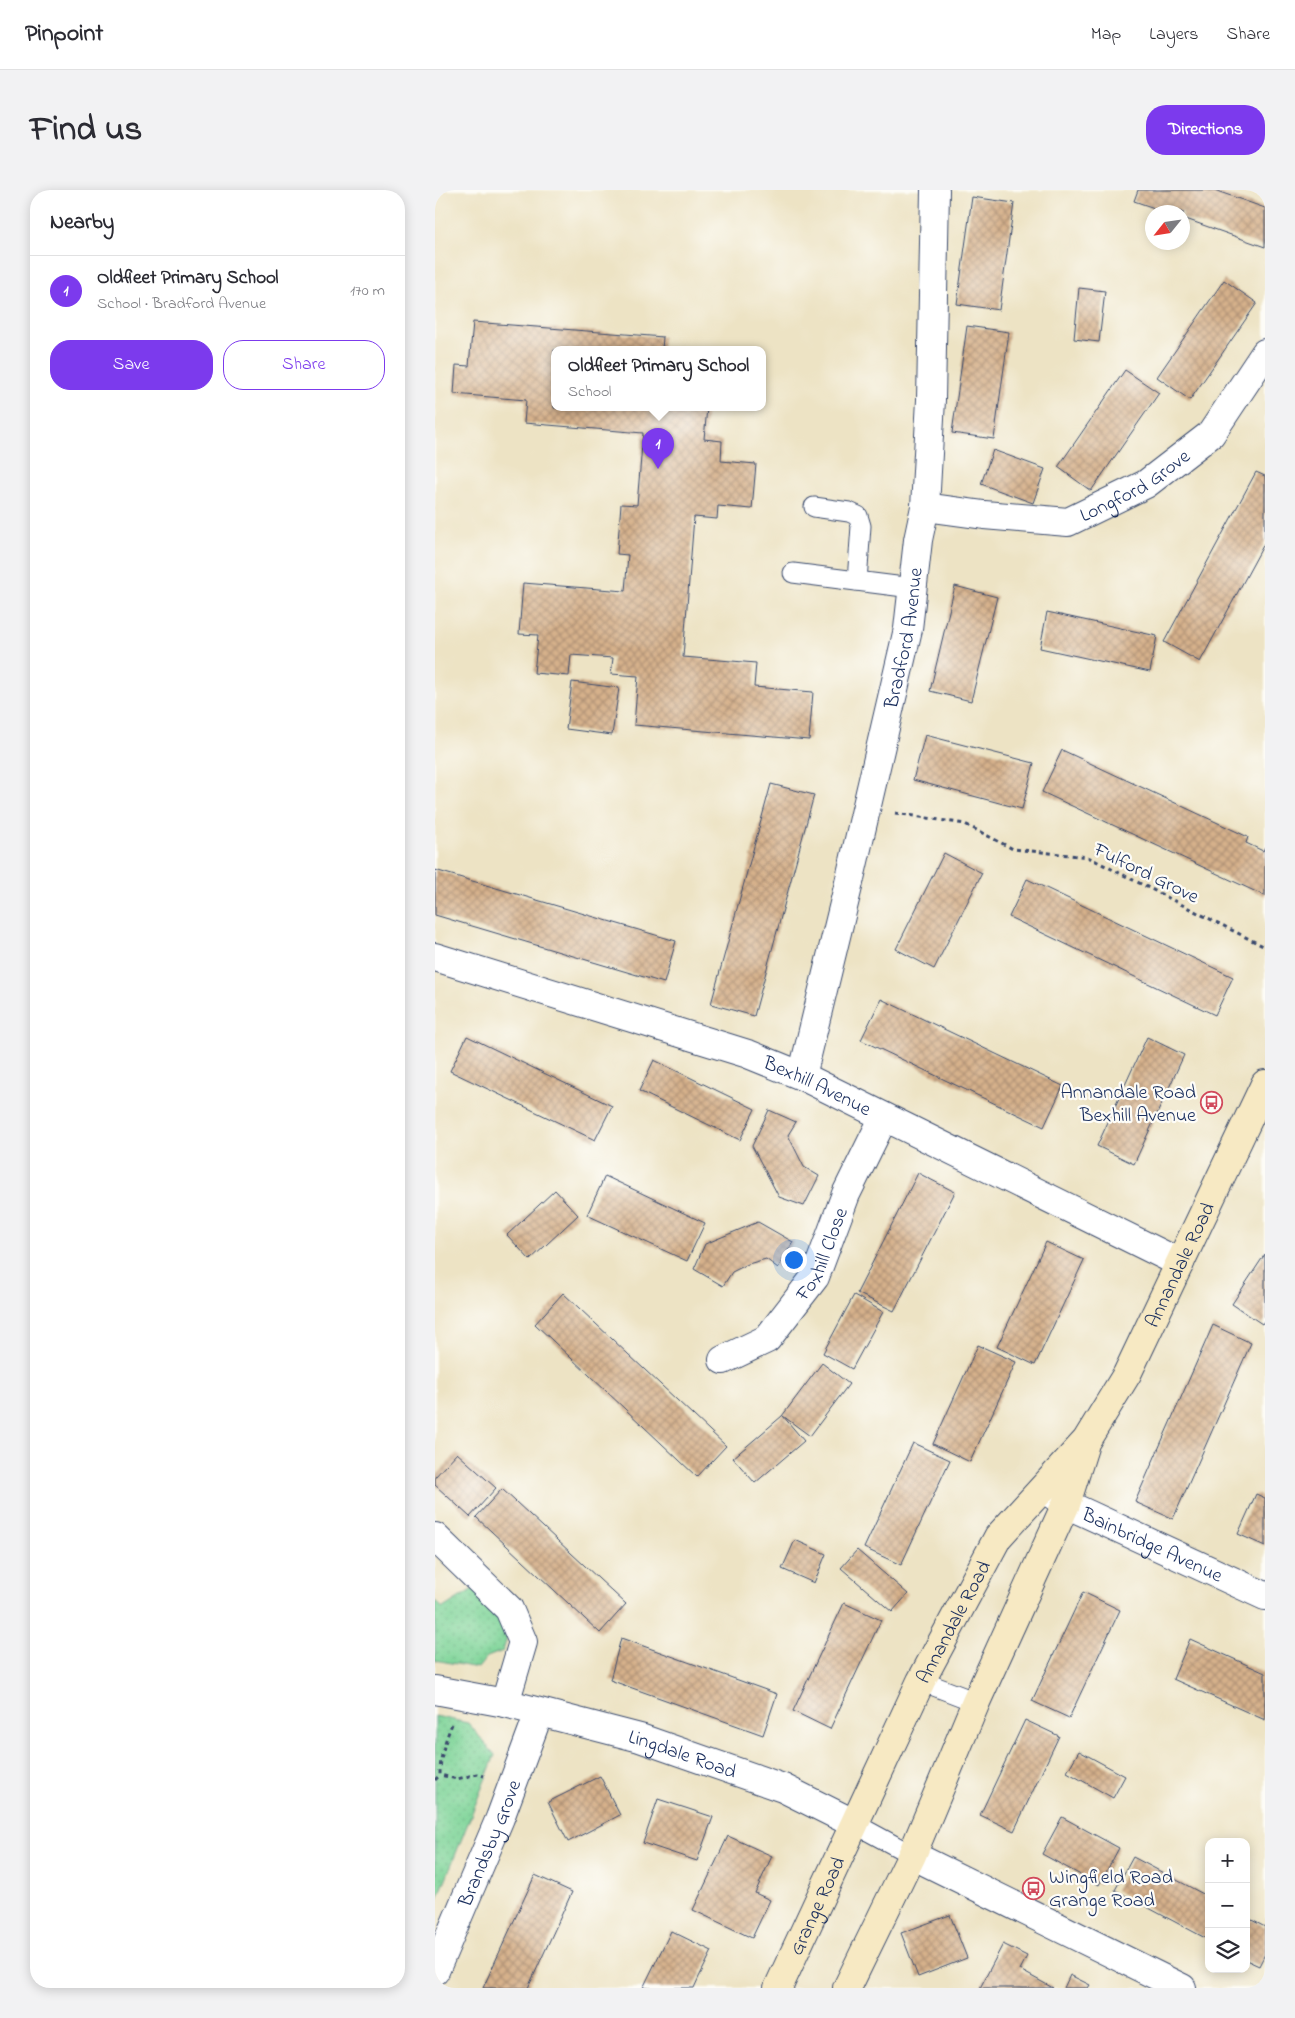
<!DOCTYPE html>
<meta charset="utf-8">
<style>
:root{--surface:#fff;--page:#f2f2f3;--text:#2b2b33;--muted:#7c7c81;--line:#e1e1e2;--accent:#7c3aed}
body{margin:0;font-family:"Indie Flower",sans-serif;background:var(--page);color:var(--text)}
.controls{position:absolute;right:15px;bottom:15px;display:grid;overflow:hidden;border-radius:10px;box-shadow:0 2px 12px #0003}
.controls button{width:45px;height:45px;display:grid;place-items:center;padding:0;border:0;border-bottom:1px solid var(--line);background:var(--surface);color:var(--text);font:25px sans-serif}
.compass{position:absolute;left:710px;top:15px;width:45px;height:45px;border-radius:50%;background:var(--surface);box-shadow:0 2px 12px #0003;rotate:240deg}
.you{position:absolute;left:358px;top:1069px;width:18px;height:18px;margin:-12px;border:4px solid #fff;border-radius:50%;background:#1a73e8;box-shadow:0 0 0 8px #1a73e833}
.badge{display:grid;place-items:center;width:32px;height:32px;border-radius:50%;background:var(--accent);color:#fff;font-size:16px;font-weight:700}
.pin{position:absolute;translate:-50% -41px;filter:drop-shadow(0 1px 2px #0008)}
.pin::after{content:'';position:absolute;top:26px;width:18px;height:15px;background:inherit;clip-path:polygon(0 0,100% 0,50% 100%)}
.popup{position:absolute;left:116px;top:156px;width:215px;height:65px;box-sizing:border-box;display:grid;place-content:center;border-radius:10px;background:var(--surface);filter:drop-shadow(0 1px 4px #0005);font-size:16px;white-space:nowrap;color:var(--muted)}
.popup b{font-size:19px;color:var(--text)}
.popup::after{content:'';position:absolute;left:50%;top:100%;margin-left:-10px;border:10px solid transparent;border-top-color:var(--surface)}
.list{margin:0;padding:0;list-style:none}
h2{display:flex;justify-content:space-between;align-items:center;height:65px;margin:0;padding:0 20px;font-size:21px}
h2 small{font-size:16px;font-weight:400;color:var(--muted)}
.list li{display:grid;grid-template-columns:32px 1fr auto;gap:15px;align-items:center;box-sizing:border-box;height:70px;padding:0 20px;border-top:1px solid var(--line)}
.list b{display:block;font-size:19px;white-space:nowrap}
.list p{margin:0;font-size:16px;white-space:nowrap;color:var(--muted)}
.list em{font-size:16px;font-style:normal;color:var(--muted)}
.actions{display:flex;gap:10px;padding:15px 20px}
.actions a{flex:1;padding:11px 0;border:1px solid var(--accent);border-radius:20px;text-align:center;font-size:18px;color:var(--accent)}
.actions .main{background:var(--accent);color:#fff}
.icon{flex:none;width:28px;height:28px;fill:none;stroke:currentColor;stroke-width:2;stroke-linecap:round;stroke-linejoin:round}
.map{position:relative;flex:none;width:830px;height:1798px;overflow:hidden;border-radius:20px}
header{display:flex;align-items:center;gap:30px;box-sizing:border-box;height:70px;padding:0 25px;background:var(--surface);border-bottom:1px solid var(--line)}
header strong{font-size:24px}
nav{display:flex;gap:28px;margin-inline-start:auto;font-size:18px}
.intro{display:flex;align-items:center;justify-content:space-between;box-sizing:border-box;height:120px;padding:0 30px}
h1{margin:0;font-size:35px}
.button{padding:12px 22px;border-radius:20px;background:var(--accent);color:#fff;font-size:18px;font-weight:700}
main{display:flex;gap:30px;padding:0 30px}
aside{flex:1;background:var(--surface);border-radius:20px;box-shadow:0 2px 12px #0003}
.map>svg:first-child{display:block}
.grass{fill:url(#grass-dots);stroke:#4c827b}
.building{fill:url(#building-cross-hatch)}
.lines{fill:none;stroke-linecap:round;stroke-linejoin:round}
.lane-casing{stroke:#3a4a6d;stroke-width:21}
.street-casing{stroke:#3a4a6d;stroke-width:30}
.secondary-casing{stroke:#3a4a6d;stroke-width:30}
.path{stroke:#3a4a6d;stroke-width:3;stroke-dasharray:4 4;stroke-linecap:butt}
.lane{stroke:#fff;stroke-width:19}
.street{stroke:#fff;stroke-width:28}
.secondary{stroke:#f7e9c3;stroke-width:28}
.labels{text-anchor:middle;stroke-width:4.5;stroke-linejoin:round;paint-order:stroke}
.street-label{font-size:20px;fill:#1b2f5e;stroke:#fdfcf7}
.poi-label{font-size:20px;fill:#1b2f5e;stroke:#fdfcf7;text-anchor:end}
</style>
<header>
<strong>Pinpoint</strong>
<nav><a>Map</a><a>Layers</a><a>Share</a></nav>
</header>
<div class="intro"><h1>Find us</h1><a class="button">Directions</a></div>
<main>
<aside>
<h2>Nearby<small></small></h2>
<ul class="list">
<li><span class="badge">1</span><div><b>Oldfleet Primary School</b><p>School · Bradford Avenue</p></div><em>170 m</em></li>
</ul>
<div class="actions"><a class="main">Save</a><a>Share</a></div>
</aside>
<div class="map">
<svg width="830" height="1798" viewBox="0 0 830 1798">
<defs>
<pattern id="grass-dots" width="8" height="8" patternUnits="userSpaceOnUse" patternTransform="scale(1.25)"><rect width="8" height="8" fill="#7ed498"/><path d="M2 2h.1M6 6h.1" fill="none" stroke="#6cb685" stroke-width="1.8" stroke-linecap="round"/></pattern>
<pattern id="building-cross-hatch" width="8" height="8" patternUnits="userSpaceOnUse" patternTransform="scale(1.25)"><rect width="8" height="8" fill="#d6b18b"/><path d="M0 0l8 8M0 8l8-8" fill="none" stroke="#ad9075"/></pattern>
</defs>
<rect width="100%" height="100%" fill="#fdfcf7"/>
<filter id="ink" filterUnits="userSpaceOnUse"><feTurbulence type="fractalNoise" baseFrequency=".02" numOctaves="2"/><feDisplacementMap in="SourceGraphic" scale="10" xChannelSelector="R" yChannelSelector="G"/><feConvolveMatrix kernelMatrix="1 2 1 2 8 2 1 2 1" color-interpolation-filters="sRGB"/></filter>
<filter id="wash" filterUnits="userSpaceOnUse"><feTurbulence type="fractalNoise" baseFrequency=".0096" numOctaves="4" result="noise"/><feDisplacementMap in="SourceGraphic" scale="20" xChannelSelector="R" yChannelSelector="G"/><feGaussianBlur stdDeviation="1.12" result="paint"/><feColorMatrix in="noise" values="0 0 0 0 0 0 0 0 0 0 0 0 0 0 0 0 0 1.4 0 .05"/><feComposite in="paint" operator="in"/></filter>
<g filter="url(#wash)">
<rect width="100%" height="100%" fill="#ede3c4"/>
<g class="grass">
<polygon points="41,1397 63,1423 72,1448 68,1461 52,1467 43,1478 0,1470 0,1411 8,1418"/>
<polygon points="0,1526 33,1533 60,1565 0,1716"/>
</g>
<g id="blocks">
<g class="building">
<polygon points="703,0 779,0 830,18 830,57 748,28 748,22 731,22 699,11"/>
<polygon points="537,7 579,13 564,120 522,114"/>
<polygon points="789,90 822,113 755,210 722,187"/>
<polygon points="644,98 670,101 664,152 639,149"/>
<polygon points="38,132 228,147 227,160 119,160 119,218 272,218 269,249 287,251 286,271 321,274 317,319 283,316 282,329 259,327 248,467 321,473 319,497 378,502 374,550 199,535 203,486 176,484 178,468 136,465 134,486 99,483 103,445 84,444 88,393 190,401 193,365 182,364 186,314 202,315 208,243 89,233 91,210 19,204 21,175 34,176"/>
<polygon points="532,136 574,142 559,249 517,243"/>
<polygon points="690,180 724,203 656,301 623,277"/>
<polygon points="558,260 610,279 598,313 546,294"/>
<polygon points="821,282 830,286 830,352 765,472 729,452"/>
<polygon points="520,396 562,407 536,511 495,501"/>
<polygon points="612,422 722,446 715,482 605,458"/>
<polygon points="137,492 184,498 177,545 131,539"/>
<polygon points="490,545 599,573 587,619 478,590"/>
<polygon points="627,560 813,647 811,653 828,661 830,657 830,706 607,602"/>
<polygon points="336,594 379,605 319,826 276,814"/>
<polygon points="509,663 547,683 499,779 461,759"/>
<polygon points="0,680 241,751 229,793 0,725"/>
<polygon points="592,689 798,787 780,825 574,727"/>
<polygon points="446,809 628,896 609,937 426,850"/>
<polygon points="32,846 177,916 160,950 15,881"/>
<polygon points="712,847 749,865 699,974 662,956"/>
<polygon points="219,870 320,919 305,950 204,901"/>
<polygon points="334,920 361,932 353,945 369,977 384,986 369,1016 344,1007 317,956"/>
<polygon points="483,983 520,1002 459,1121 422,1103"/>
<polygon points="170,986 270,1033 252,1071 152,1025"/>
<polygon points="120,1000 143,1025 95,1070 72,1045"/>
<polygon points="323,1032 358,1052 343,1078 331,1069 313,1074 297,1082 288,1096 259,1079 270,1054"/>
<polygon points="611,1052 649,1070 600,1175 562,1157"/>
<polygon points="830,1064 830,1130 827,1134 797,1114"/>
<polygon points="128,1103 291,1256 262,1287 100,1134"/>
<polygon points="419,1105 448,1122 417,1179 388,1163"/>
<polygon points="778,1135 816,1153 738,1329 700,1312"/>
<polygon points="543,1155 581,1172 535,1272 498,1254"/>
<polygon points="387,1173 414,1194 375,1246 348,1226 369,1251 320,1293 298,1268 347,1226"/>
<polygon points="478,1253 515,1270 466,1375 429,1358"/>
<polygon points="22,1263 61,1298 35,1327 0,1295 0,1287"/>
<polygon points="67,1299 191,1414 165,1443 41,1327"/>
<polygon points="821,1304 830,1308 830,1356 803,1344"/>
<polygon points="360,1350 391,1364 379,1393 347,1379"/>
<polygon points="422,1360 473,1404 457,1422 406,1378"/>
<polygon points="648,1402 685,1420 634,1528 597,1511"/>
<polygon points="409,1413 446,1430 395,1539 358,1521"/>
<polygon points="186,1448 342,1504 328,1545 175,1490"/>
<polygon points="755,1449 830,1483 830,1530 738,1489"/>
<polygon points="590,1530 624,1546 579,1641 545,1625"/>
<polygon points="644,1561 690,1586 678,1608 632,1582"/>
<polygon points="165,1586 185,1625 133,1652 113,1612"/>
<polygon points="223,1609 278,1627 262,1671 208,1653"/>
<polygon points="627,1627 684,1658 664,1695 607,1664"/>
<polygon points="293,1646 337,1666 320,1703 335,1710 317,1748 258,1720"/>
<polygon points="698,1667 774,1707 774,1750 680,1700"/>
<polygon points="100,1685 137,1702 93,1798 48,1798"/>
<polygon points="515,1725 532,1768 483,1787 466,1743"/>
<polygon points="811,1727 830,1737 830,1764 824,1776 811,1770"/>
<polygon points="236,1741 277,1761 264,1787 259,1798 208,1798"/>
<polygon points="568,1754 592,1766 585,1780 618,1798 545,1798"/>
<polygon points="635,1785 655,1795 653,1798 629,1798"/>
</g>
</g>
</g>
<g filter="url(#ink)">
<use href="#blocks" fill-opacity="0" stroke="#3a4a6d" stroke-width="1"/>
<g class="lines">
<defs>
<g id="lane">
<polyline points="379,317 414,322 423,326 426,336 422,391"/>
<polyline points="358,383 477,398"/>
<polyline points="486,1491 541,1512"/>
<polyline points="420,1634 477,1665"/>
</g>
<g id="street">
<path id="s1" d="M490 317 549 325 633 332 711 294 776 244 830 163"/>
<path id="s2" d="M0 767 313 864 367 886 745 1073"/>
<path id="s3" d="M367 886 413 697 473 439 483 350 490 317 496 210 500 0"/>
<path id="s4" d="M288 1170 332 1149 380 1087 411 1004 449 927"/>
<path id="s5" d="M611 1300 631 1314 830 1406"/>
<polyline points="0,1347 74,1419 88,1452 70,1513"/>
<path id="s6" d="M0 1500 70 1513 205 1548 348 1598 420 1634"/>
<polyline points="477,1665 747,1798"/>
<path id="s7" d="M0 1781 65 1628 104 1523"/>
</g>
<g id="secondary">
<path id="s8" d="M343 1798 486 1491 563 1347 651 1251 692 1184 830 894"/>
<polyline points="412,1798 477,1665 541,1512 631,1314 649,1257"/>
</g>
</defs>
<use href="#lane" class="lane-casing"/>
<use href="#street" class="street-casing"/>
<use href="#secondary" class="secondary-casing"/>
<g class="path">
<polyline points="460,623 530,634 578,659 653,667 830,757"/>
<path d="M17 1534C10 1551 5 1566 5 1585L22 1589 43 1584 49 1586"/>
<polyline points="0,1590 5,1585"/>
</g>
<use href="#lane" class="lane"/>
<use href="#street" class="street"/>
<use href="#secondary" class="secondary"/>
</g>
</g>
<defs>
<symbol id="bus-ring" viewBox="-11 -11 22 22"><circle r="9.5" fill="#fdfcf7" stroke="#d1495b" stroke-width="1.5"/><path d="M-5-6H5V4H4V6H2V4H-2V6H-4V4H-5ZM-3.5-4V0h7V-4ZM-3.5 1.2v1.5H-2V1.2ZM2 1.2v1.5H3.5V1.2Z" fill="#d1495b"/></symbol>
</defs>
<g fill-rule="evenodd">
<use href="#bus-ring" x="764" y="900" width="25" height="25"/>
<use href="#bus-ring" x="586" y="1686" width="25" height="25"/>
</g>
<g class="labels">
<g class="street-label">
<text dy="7" stroke="none"><textPath href="#s1" startOffset="220">Longford Grove</textPath></text>
<text dy="7" stroke="none"><textPath href="#s3" startOffset="450">Bradford Avenue</textPath></text>
<text transform="translate(712 682) rotate(26)" y="7">Fulford Grove</text>
<text dy="7" stroke="none"><textPath href="#s2" startOffset="404">Bexhill Avenue</textPath></text>
<text dy="7" stroke="none"><textPath href="#s4" startOffset="151">Foxhill Close</textPath></text>
<text dy="7" stroke="none"><textPath href="#s8" startOffset="832">Annandale Road</textPath></text>
<text dy="7" stroke="none"><textPath href="#s5" startOffset="120">Bainbridge Avenue</textPath></text>
<text dy="7" stroke="none"><textPath href="#s8" startOffset="406">Annandale Road</textPath></text>
<text dy="7" stroke="none"><textPath href="#s6" startOffset="256">Lingdale Road</textPath></text>
<text dy="7" stroke="none"><textPath href="#s7" startOffset="139">Brandsby Grove</textPath></text>
<text dy="7" stroke="none"><textPath href="#s8" startOffset="91">Grange Road</textPath></text>
</g>
<g class="poi-label">
<text x="761" y="908">Annandale Road<tspan x="761" dy="23">Bexhill Avenue</tspan></text>
<text x="614" y="1693" text-anchor="start">Wingfield Road<tspan x="614" dy="23">Grange Road</tspan></text>
</g>
</g>
</svg>
<div class="controls">
<button>+</button>
<button>−</button>
<button><svg class="icon" aria-label="layers" viewBox="0 0 24 24"><path d="M12 4l9 5-9 5-9-5zM3 14l9 5 9-5"/></svg></button>
</div>
<svg class="compass" viewBox="-18 -18 36 36"><path d="M0-13l5 13h-10z" fill="#e53935"/><path d="M0 13l5-13h-10z" fill="#7c7c81"/></svg>
<div class="you"></div>
<div class="pin badge" style="left:223px;top:279px">1</div>
<div class="popup"><b>Oldfleet Primary School</b>School</div>
</div>
</main>
